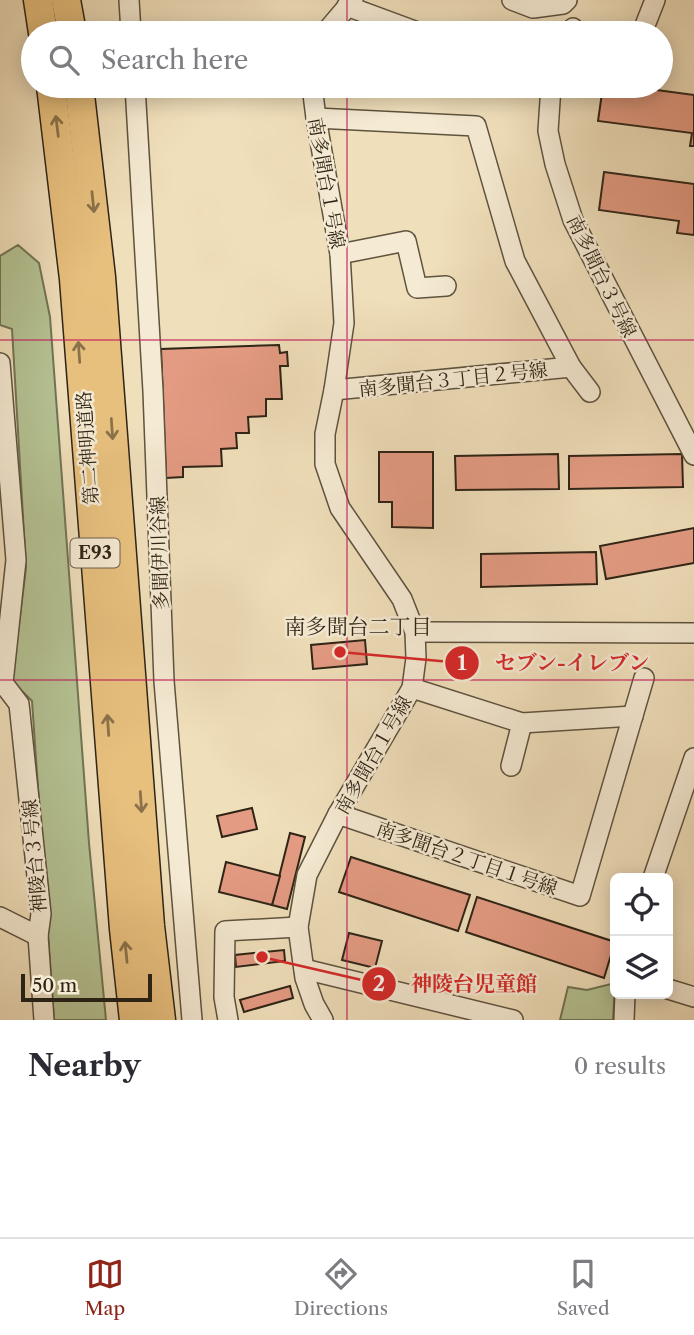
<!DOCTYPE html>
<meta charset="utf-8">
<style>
:root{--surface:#fff;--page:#f2f2f3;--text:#2b2b33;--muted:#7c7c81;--line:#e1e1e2;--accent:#8f2418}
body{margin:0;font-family:"Libre Caslon Text","Noto Serif JP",serif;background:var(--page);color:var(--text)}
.controls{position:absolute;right:21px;bottom:21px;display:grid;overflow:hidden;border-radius:10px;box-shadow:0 4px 18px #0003}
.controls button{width:63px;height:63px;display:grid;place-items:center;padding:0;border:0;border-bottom:2px solid var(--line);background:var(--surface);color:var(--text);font:35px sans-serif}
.scale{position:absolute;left:21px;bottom:18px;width:131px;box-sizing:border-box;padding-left:7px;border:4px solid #2e2416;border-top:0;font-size:19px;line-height:24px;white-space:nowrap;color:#2e2416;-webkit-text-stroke:5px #f5ead3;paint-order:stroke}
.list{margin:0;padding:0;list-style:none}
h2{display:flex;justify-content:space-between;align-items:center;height:91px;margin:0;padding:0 28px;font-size:30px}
h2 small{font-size:23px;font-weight:400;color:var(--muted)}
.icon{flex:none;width:38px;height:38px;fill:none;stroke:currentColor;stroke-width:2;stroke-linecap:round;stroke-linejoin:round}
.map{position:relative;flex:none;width:694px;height:1020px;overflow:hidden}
.search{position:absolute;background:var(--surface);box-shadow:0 4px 18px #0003;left:21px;right:21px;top:21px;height:77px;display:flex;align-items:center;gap:18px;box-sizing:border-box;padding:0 24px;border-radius:38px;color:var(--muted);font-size:26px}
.sheet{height:217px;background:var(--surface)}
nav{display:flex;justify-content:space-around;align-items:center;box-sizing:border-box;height:98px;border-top:2px solid var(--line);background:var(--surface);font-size:19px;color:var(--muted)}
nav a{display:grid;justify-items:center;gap:4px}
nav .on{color:var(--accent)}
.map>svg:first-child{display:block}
.green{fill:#b5c394;stroke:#727455;stroke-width:2}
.building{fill:#e49b83;stroke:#2e2416;stroke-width:2}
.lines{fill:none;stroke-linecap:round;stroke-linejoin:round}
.minor-casing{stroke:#5e533f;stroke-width:22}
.highway-casing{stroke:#2e2416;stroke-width:31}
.minor{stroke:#f5ead3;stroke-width:19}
.highway{stroke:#e8c07e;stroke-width:28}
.oneway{stroke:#8b724a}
.grid{fill:none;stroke:#c2185b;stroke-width:2;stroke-opacity:0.55}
.labels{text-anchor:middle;stroke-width:5;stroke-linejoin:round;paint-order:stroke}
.shield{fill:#f5ead3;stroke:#6a5f4f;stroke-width:2}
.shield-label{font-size:18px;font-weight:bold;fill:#2e2416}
.street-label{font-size:19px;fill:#2e2416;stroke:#f5ead3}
.neighbourhood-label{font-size:21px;fill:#2e2416;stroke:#f5ead3}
.leader{fill:none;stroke:#d62828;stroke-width:2.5}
.callout-dot{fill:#d62828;stroke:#f5ead3;stroke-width:2.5}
.mark-label{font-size:21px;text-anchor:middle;font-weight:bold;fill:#fff}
.callout-label{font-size:21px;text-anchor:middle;font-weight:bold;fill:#d62828;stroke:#f5ead3;stroke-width:5;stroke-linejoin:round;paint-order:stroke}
</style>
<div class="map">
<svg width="694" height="1020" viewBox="0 0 694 1020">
<rect width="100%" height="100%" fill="#f0dfbb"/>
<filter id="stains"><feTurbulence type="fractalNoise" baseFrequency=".00286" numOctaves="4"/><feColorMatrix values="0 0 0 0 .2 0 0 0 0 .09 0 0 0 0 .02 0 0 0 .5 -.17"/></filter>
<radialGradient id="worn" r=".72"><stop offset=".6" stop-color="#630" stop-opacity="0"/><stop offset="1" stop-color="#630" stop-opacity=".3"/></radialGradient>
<g class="green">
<polygon points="18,245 39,263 50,317 89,843 106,1020 54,1020 32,701 12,681 26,568 12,329 0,325 0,256"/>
<polygon points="611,984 615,986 613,1020 560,1020 568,987 587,990"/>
</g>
<g class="building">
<polygon points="603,86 627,86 694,95 694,146 690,146 692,133 598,121"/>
<polygon points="604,172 694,184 694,235 677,233 679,221 599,210"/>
<polygon points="279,345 280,353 287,352 288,366 280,366 282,399 266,399 266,416 248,417 249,433 236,433 237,448 221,449 222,466 183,467 183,477 166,478 161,349"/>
<polygon points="379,452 433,452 433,528 392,527 392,502 379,502"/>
<polygon points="558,454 559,489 456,490 455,456"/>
<polygon points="682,454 683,487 569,489 569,456"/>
<polygon points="694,528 694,563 606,579 600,546"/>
<polygon points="596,552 597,584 481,587 481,554"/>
<polygon points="365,640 367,664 313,669 311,645"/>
<polygon points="252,808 257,829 222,837 217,816"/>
<polygon points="290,833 305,837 287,909 272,905"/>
<polygon points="351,857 470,895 458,931 339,892"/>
<polygon points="226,862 280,876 272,905 219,892"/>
<polygon points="477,897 615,942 604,978 466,932"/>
<polygon points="349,933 382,941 375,968 342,960"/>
<polygon points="284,950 285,961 236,967 235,955"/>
<polygon points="290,986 293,998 244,1012 240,1000"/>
</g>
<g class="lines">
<defs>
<g id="minor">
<polyline points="129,0 131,33"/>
<polyline points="512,0 533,8 563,4 567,0"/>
<polyline points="347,6 420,33"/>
<polyline points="325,33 353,0"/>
<polyline points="571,33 573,28"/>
<polyline points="642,33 655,0"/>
<polyline points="135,86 153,391 164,681 192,1020"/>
<polyline points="312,86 316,118 340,254 344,323 334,390 325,434 325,464 340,508 402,599 415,632 416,658 412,688 338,814 307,875 298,927 305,978 314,1004 323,1020"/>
<polyline points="551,86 548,131 555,164 573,220 694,455"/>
<polyline points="316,118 476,126 515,261 571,367 590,392"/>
<polyline points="340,254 406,241 417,288 446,286"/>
<polyline points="0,363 16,560 3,683 19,704 41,914 38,936 44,1020"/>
<polyline points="334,390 571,367"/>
<polyline points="415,632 694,633"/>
<polyline points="412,688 522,723 633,716"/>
<polyline points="511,766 522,723"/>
<polyline points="338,814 580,896 644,678"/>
<polyline points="653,878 694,758"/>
<polyline points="0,917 38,936"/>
<polyline points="304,969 513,1020"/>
<polyline points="668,989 694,997"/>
<polyline points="228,1020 224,997 225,931 298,927"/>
<polyline points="624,1020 625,994"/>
</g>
<g id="highway">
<polyline points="38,0 43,33"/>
<polyline points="66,0 72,33"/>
<polyline points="51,86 74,279 124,929 134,1020"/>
<polyline points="79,86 101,277 150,926 161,1020"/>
</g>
</defs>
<use href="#minor" class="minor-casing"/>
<use href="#highway" class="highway-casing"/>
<use href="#minor" class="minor"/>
<use href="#highway" class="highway"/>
</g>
<defs><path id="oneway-shaft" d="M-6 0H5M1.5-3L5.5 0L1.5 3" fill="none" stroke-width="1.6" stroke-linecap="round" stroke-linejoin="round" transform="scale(1.75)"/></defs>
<g class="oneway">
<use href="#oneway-shaft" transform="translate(57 126) rotate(-97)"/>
<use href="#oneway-shaft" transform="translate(93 202) rotate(84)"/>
<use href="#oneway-shaft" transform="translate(79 352) rotate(-94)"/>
<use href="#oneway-shaft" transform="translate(112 429) rotate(86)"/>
<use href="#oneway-shaft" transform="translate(108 725) rotate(-94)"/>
<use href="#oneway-shaft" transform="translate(141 802) rotate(86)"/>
<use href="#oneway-shaft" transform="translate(126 952) rotate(-96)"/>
</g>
<path class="grid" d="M347 0V33M347 86V1020M0 340H694M0 680H694"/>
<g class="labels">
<rect class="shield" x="70.5" y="538.5" width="49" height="29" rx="5"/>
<g class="shield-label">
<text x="95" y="559">E93</text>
</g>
<g class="street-label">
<text transform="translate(327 183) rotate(80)" y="7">南多聞台１号線</text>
<text transform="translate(602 276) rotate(64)" y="7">南多聞台３号線</text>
<text transform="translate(453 379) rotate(-6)" y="7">南多聞台３丁目２号線</text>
<text transform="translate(87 448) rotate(-94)" y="7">第二神明道路</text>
<text transform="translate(159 553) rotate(-92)" y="7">多聞伊川谷線</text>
<text transform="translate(373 755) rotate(-60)" y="7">南多聞台１号線</text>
<text transform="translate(34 856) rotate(-95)" y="7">神陵台３号線</text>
<text transform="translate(467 858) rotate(19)" y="7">南多聞台２丁目１号線</text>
</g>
<g class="neighbourhood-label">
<text x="358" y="634">南多聞台二丁目</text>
</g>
</g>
<path class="leader" d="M340 652L462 663M262 957L379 984"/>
<g class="callout-dot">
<circle cx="340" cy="652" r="7"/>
<circle cx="262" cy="957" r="7"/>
<circle cx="462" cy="663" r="18"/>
<circle cx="379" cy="984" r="18"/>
</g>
<g class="mark-label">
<text x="462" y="670">1</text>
<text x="379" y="991">2</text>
</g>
<g class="callout-label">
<text x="572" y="670">セブン-イレブン</text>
<text x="474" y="991">神陵台児童館</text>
</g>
<rect width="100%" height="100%" filter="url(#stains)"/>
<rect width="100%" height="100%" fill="url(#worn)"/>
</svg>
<div class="controls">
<button><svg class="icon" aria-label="locate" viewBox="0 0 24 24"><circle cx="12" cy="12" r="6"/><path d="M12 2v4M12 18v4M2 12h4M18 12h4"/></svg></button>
<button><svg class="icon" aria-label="layers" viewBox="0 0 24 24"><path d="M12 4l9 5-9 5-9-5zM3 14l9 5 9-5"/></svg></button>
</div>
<div class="scale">50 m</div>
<div class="search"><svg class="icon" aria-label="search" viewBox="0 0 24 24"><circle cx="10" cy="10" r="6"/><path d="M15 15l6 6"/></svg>Search here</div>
</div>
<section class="sheet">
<h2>Nearby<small>0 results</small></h2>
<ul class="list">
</ul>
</section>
<nav>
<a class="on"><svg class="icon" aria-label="map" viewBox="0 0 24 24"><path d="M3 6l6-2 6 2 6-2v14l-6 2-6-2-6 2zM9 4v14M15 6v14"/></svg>Map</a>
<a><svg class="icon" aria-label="directions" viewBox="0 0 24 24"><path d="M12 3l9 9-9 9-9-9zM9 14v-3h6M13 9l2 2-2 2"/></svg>Directions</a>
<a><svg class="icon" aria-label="saved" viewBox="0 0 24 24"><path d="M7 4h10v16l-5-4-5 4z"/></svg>Saved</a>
</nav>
